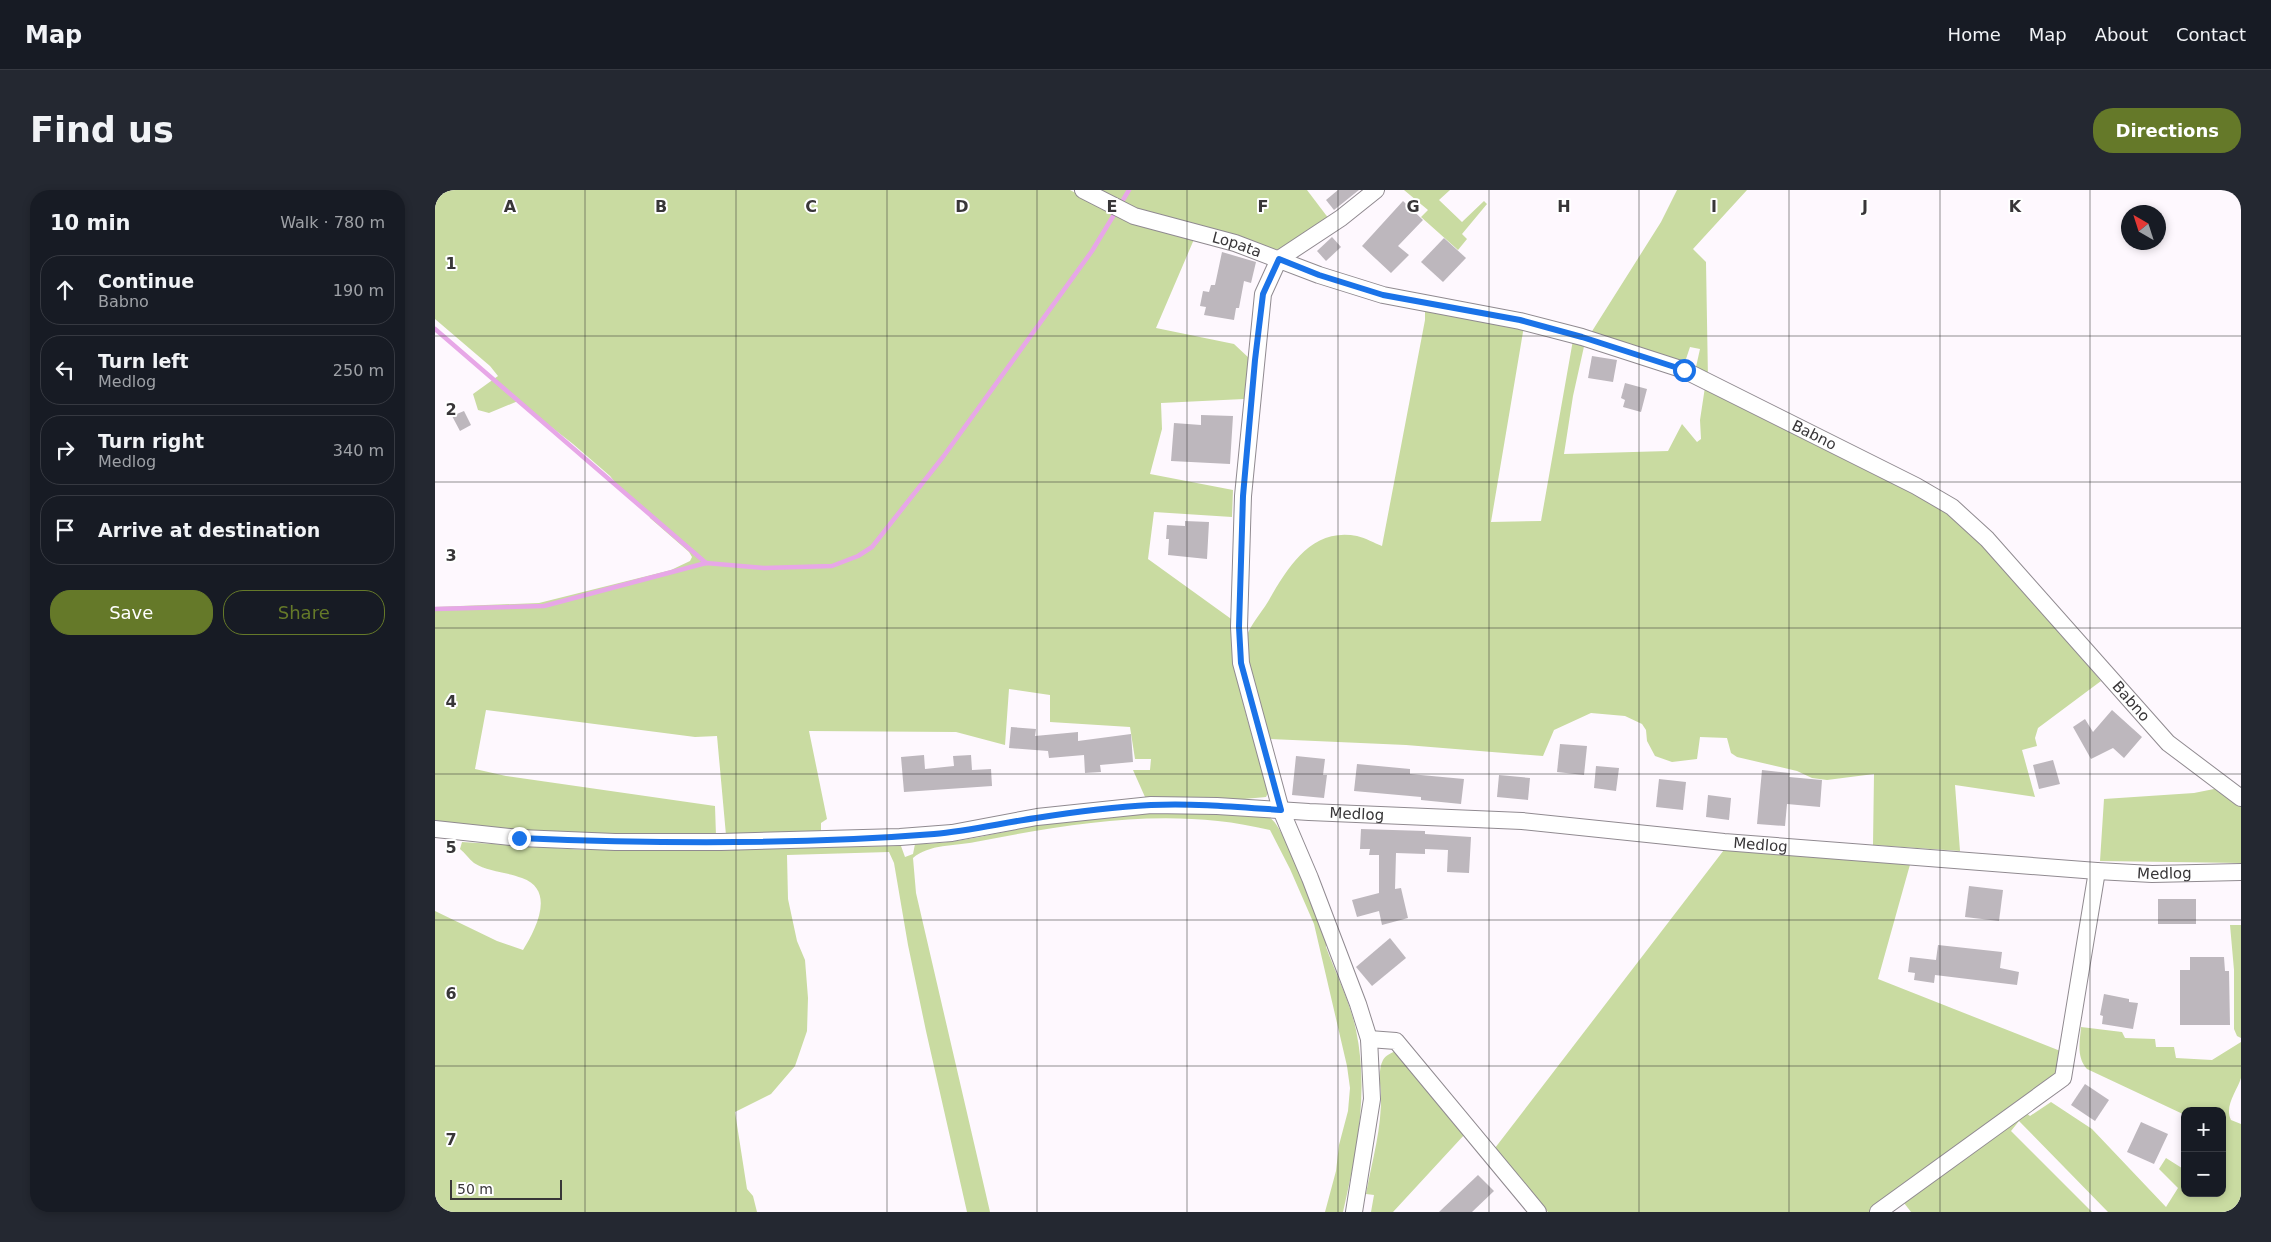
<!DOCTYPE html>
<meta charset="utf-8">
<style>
:root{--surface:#171b24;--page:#242831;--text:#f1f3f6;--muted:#9ea1a6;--line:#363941;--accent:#657929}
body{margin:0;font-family:"DejaVu Sans",sans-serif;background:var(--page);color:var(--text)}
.controls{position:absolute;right:15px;bottom:15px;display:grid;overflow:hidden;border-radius:10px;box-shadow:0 2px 8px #0003}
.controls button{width:45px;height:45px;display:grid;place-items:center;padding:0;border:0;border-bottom:1px solid var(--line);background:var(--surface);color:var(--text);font:25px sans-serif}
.compass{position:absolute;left:1686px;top:15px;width:45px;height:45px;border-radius:50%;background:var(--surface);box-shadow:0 2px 8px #0003;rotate:321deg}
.scale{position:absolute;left:15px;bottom:12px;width:112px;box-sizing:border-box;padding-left:5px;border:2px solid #383638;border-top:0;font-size:14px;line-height:18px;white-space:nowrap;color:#383638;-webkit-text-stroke:4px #fff;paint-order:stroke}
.stop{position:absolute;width:15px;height:15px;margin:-11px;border:4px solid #1a73e8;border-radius:50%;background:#fff}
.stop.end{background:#1a73e8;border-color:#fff;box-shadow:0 1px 5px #0008}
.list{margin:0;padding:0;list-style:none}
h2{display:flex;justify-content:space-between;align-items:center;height:65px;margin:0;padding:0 20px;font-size:21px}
h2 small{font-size:16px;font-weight:400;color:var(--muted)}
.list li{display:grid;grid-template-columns:32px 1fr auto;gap:15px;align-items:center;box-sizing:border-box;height:70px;margin:0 10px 10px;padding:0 10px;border:1px solid var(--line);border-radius:20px}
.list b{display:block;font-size:19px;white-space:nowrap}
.list p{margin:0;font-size:16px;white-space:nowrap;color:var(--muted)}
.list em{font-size:16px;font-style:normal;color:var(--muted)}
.actions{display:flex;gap:10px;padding:15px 20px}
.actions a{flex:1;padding:11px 0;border:1px solid var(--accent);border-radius:20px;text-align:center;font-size:18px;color:var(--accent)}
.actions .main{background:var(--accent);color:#fff}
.icon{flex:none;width:28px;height:28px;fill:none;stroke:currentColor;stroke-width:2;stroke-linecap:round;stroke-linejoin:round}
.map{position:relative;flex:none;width:1806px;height:1022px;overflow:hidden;border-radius:20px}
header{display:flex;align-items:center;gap:30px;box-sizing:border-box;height:70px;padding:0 25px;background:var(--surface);border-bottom:1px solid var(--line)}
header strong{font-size:24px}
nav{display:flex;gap:28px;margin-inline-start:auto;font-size:18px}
.intro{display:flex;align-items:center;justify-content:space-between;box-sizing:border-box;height:120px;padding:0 30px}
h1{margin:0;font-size:35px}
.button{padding:12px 22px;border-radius:20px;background:var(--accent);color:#fff;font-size:18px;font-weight:700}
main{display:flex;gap:30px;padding:0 30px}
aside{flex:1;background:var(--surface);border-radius:20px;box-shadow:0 2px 8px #0003}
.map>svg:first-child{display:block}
.green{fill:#c9dba1}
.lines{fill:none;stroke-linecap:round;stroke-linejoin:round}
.stream{stroke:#e7a7e7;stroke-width:4.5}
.building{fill:#bdb7bd}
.minor-casing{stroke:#908a90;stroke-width:18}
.minor{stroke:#fff;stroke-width:16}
.route{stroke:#1a73e8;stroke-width:6}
.grid{fill:none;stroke:#383638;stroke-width:1;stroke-opacity:0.55}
.labels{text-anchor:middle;stroke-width:4;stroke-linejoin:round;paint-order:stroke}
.street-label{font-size:15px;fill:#383638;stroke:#fff}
.grid-label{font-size:16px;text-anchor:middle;font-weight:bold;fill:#383638;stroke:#fff;stroke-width:4;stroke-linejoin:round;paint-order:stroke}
</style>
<header>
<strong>Map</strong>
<nav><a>Home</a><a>Map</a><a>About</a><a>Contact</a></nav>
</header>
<div class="intro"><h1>Find us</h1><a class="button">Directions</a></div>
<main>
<aside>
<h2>10 min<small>Walk · 780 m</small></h2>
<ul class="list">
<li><svg class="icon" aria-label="ahead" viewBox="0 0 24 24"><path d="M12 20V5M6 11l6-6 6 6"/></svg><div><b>Continue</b><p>Babno</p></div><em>190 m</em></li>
<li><svg class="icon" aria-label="left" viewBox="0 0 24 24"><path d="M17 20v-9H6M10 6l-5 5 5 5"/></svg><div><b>Turn left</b><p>Medlog</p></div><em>250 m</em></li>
<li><svg class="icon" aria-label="right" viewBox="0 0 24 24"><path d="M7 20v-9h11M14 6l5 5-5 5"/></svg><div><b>Turn right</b><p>Medlog</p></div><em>340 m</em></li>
<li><svg class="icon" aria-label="arrive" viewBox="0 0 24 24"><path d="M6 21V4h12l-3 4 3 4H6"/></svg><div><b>Arrive at destination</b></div></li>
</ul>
<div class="actions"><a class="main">Save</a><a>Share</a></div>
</aside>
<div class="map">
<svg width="1806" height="1022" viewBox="0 0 1806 1022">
<rect width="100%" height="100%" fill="#fef8fe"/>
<g class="green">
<polygon points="0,0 635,0 652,9 760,47 721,138 799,154 815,169 809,209 726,213 727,239 715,284 798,300 797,327 719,322 713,369 799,431 801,485 813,532 835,599 831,607 798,610 710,607 698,580 715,580 716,569 700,569 695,537 615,532 615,505 574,499 570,555 521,542 374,541 392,629 386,633 386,643 291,645 282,546 260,547 51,520 40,579 71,586 280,616 281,646 131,646 0,634 0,417 104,413 236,380 255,371 257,367 254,362 215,328 213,322 192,307 175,286 138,254 83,211 54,223 43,220 38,204 63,186 55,176 0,129"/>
<polygon points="657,0 872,0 894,29 846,59 833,59 725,29"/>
<polygon points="969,0 1015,0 1004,10 1027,32 1049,11 1052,14 1027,44 1032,49 1023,60 986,27 993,20"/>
<polygon points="1242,0 1312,0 1258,59 1271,72 1273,190 1261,177 1265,159 1255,157 1249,175 1154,146 1226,32"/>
<path d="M990 118 1089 136 1056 332 1106 331 1138 150 1150 152 1138 206 1129 264 1233 261 1247 234 1262 252 1266 249 1265 230 1270 197 1513 318 1601 415 1666 491 1603 538 1600 548 1602 556 1587 560 1600 607 1520 595 1525 661 1438 655 1439 584 1392 590 1377 588 1362 581 1302 567 1296 563 1292 548 1265 547 1262 569 1237 572 1220 566 1212 551 1211 540 1207 534 1190 526 1156 523 1119 540 1108 566 971 555 834 549C824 517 805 480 812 446 814 437 829 419 834 410 853 377 877 337 922 346 931 348 939 353 947 356L990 130Z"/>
<polygon points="1784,598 1806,613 1806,673 1665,671 1669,609 1759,603"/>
<path d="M743 623C765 623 817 619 835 628 850 636 883 729 891 750V757C901 784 915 812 921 840 934 902 922 961 908 1022H890L901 981 904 955 913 921 915 898 912 876 879 734 855 679 835 640C736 616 638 633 540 652 520 656 494 654 478 668L481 703 555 1022H532L491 841 473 755 459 673 454 662 352 665 353 709 362 751 370 770 373 808 372 841 360 876 336 904 300 922 312 999 318 1006 322 1022H0V721L62 751 88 760C101 739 121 700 87 688 72 682 53 682 39 673 34 669 30 663 25 659L27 652 151 660 466 656 470 667 478 664 480 654C528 654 574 639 620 632 661 625 702 624 743 623Z"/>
<polygon points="1292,656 1476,671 1443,789 1633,864 1628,881 1438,1022 1113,1022 1060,958"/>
<polygon points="1795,735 1806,735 1806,848 1802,846 1799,839 1799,780"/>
<path d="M1646 837 1687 842 1690 848 1720 849 1721 857H1739L1741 868 1777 870 1806 852C1806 863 1806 877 1806 888 1802 901 1789 916 1796 930L1806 934V1022H1673L1584 931 1576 941 1657 1022H1476L1466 1009 1587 920 1595 926 1616 912 1657 939 1731 1017 1743 998 1724 979 1731 968 1750 980V1003H1787V921H1750V925L1652 879C1641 867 1645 851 1646 837Z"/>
<path d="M961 861 1030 944 958 1022H936L939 1005 931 1004C937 971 947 938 946 904 945 894 943 879 948 870 951 865 956 863 961 861Z"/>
</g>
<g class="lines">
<g class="stream">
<polyline points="0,139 271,373"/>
<polyline points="0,419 109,416 271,373 329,378 397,376 423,366 437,357 508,267 657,61 694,0"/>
</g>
</g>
<g class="building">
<polygon points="903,0 924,0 899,20 891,10"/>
<polygon points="968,11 988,30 963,56 974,65 956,83 927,56"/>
<polygon points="897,47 906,57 891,71 882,61"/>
<polygon points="1009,48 1031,68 1008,92 986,72"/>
<polygon points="787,62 821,72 816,93 809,91 804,118 801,118 799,130 769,125 771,117 765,116 768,101 774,102 776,95 780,95"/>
<polygon points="1157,166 1182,170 1178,192 1153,188"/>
<polygon points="1190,193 1212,199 1206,222 1188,217 1190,210 1186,208"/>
<polygon points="29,221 36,235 25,241 17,226"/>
<polygon points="766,225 798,226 795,274 736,271 739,233 766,235"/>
<polygon points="750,331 774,332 772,369 733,365 734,349 731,349 732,335 750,336"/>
<polygon points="1677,520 1707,547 1689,568 1678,558 1656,569 1638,537 1650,529 1658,542"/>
<polygon points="576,537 601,539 600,546 643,542 643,551 696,544 698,572 665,575 666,582 650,583 649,565 614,568 613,561 574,558"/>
<polygon points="1125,554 1152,556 1149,585 1122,582"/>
<polygon points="489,565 490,579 519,576 518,566 536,565 537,580 556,579 557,596 469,602 466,567"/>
<polygon points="861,566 890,569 888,585 892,585 889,608 857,605"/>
<polygon points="1618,570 1625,594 1604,599 1598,575"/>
<polygon points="922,574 975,579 975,584 1029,589 1026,614 986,610 986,607 919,601"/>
<polygon points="1161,576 1184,578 1181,601 1159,598"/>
<polygon points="1327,580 1355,583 1354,587 1387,590 1385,617 1352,614 1350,636 1322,634"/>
<polygon points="1064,585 1095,588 1093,610 1062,607"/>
<polygon points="1224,589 1251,592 1248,620 1221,617"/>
<polygon points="1273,605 1296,608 1294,630 1271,627"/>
<polygon points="926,639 990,641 990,644 1036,647 1034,683 1012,682 1013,660 990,659 990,664 961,663 960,699 966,698 973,728 947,735 944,721 922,727 917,710 944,703 944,665 934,665 935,659 925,659"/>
<polygon points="1534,696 1568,700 1564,731 1530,727"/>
<rect x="1723" y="709" width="38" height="25"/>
<polygon points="955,748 971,768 937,796 921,777"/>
<polygon points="1503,755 1567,762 1565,778 1584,782 1582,795 1500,785 1499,793 1479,790 1480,783 1473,782 1475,767 1501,770"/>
<polygon points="1755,767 1789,767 1790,781 1794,781 1795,835 1745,835 1745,780 1755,780"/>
<polygon points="1669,804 1694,809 1694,812 1703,813 1698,839 1667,834 1668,826 1665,825"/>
<polygon points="1650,894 1674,910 1660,931 1636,915"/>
<polygon points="1706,932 1733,944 1719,974 1692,962"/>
<polygon points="1043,985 1059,1001 1037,1022 1004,1022"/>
</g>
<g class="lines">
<defs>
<g id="minor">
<path id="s1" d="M648 0 699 26 800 53 884 85 948 105 1085 131 1147 147 1249 180 1481 296 1517 317 1552 349 1733 553 1806 608"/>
<polyline points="844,69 828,104 808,306 804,437 806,473 846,620 875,688 923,814 934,849 937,909 919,1022"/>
<polyline points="844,69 906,28 941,0"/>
<path id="s2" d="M0 639 85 648 180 652H286L465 647 517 643 602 627 716 615 782 616 874 622 1087 631 1289 652 1662 681 1717 684 1806 682"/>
<polyline points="934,849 961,851 1103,1022"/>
<polyline points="1443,1022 1628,888 1662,681"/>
</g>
</defs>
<use href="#minor" class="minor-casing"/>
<use href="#minor" class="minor"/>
</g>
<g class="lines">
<path class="route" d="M84 648C222 654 361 655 499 644 533 641 567 633 601 628 639 622 678 617 716 615 759 613 803 617 846 620L806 473 804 437 808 306 820 170 828 104 844 69 884 85 948 105 1085 130 1147 147 1249 180"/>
</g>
<path class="grid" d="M150 0V1022M301 0V1022M452 0V1022M602 0V1022M752 0V1022M903 0V1022M1054 0V1022M1204 0V1022M1354 0V1022M1505 0V1022M1655 0V1022M0 146H1806M0 292H1806M0 438H1806M0 584H1806M0 730H1806M0 876H1806"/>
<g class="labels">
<g class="street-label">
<text dy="5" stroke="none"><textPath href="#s1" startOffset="164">Lopata</textPath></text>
<text dy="5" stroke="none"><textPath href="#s1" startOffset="775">Babno</textPath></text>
<text dy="5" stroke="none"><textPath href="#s1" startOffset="1195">Babno</textPath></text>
<text dy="5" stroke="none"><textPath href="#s2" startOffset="925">Medlog</textPath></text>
<text dy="5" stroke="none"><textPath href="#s2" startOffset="1330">Medlog</textPath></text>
<text dy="5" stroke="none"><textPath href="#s2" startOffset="1735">Medlog</textPath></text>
</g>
</g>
<g class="grid-label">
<text x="75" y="22">A</text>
<text x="226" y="22">B</text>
<text x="376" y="22">C</text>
<text x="527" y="22">D</text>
<text x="677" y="22">E</text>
<text x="828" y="22">F</text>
<text x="978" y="22">G</text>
<text x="1129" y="22">H</text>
<text x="1279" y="22">I</text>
<text x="1430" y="22">J</text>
<text x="1580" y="22">K</text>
<text x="16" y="79">1</text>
<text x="16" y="225">2</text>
<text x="16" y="371">3</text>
<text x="16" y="517">4</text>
<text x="16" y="663">5</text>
<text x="16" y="809">6</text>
<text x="16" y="955">7</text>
</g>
</svg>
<div class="controls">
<button>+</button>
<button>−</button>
</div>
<svg class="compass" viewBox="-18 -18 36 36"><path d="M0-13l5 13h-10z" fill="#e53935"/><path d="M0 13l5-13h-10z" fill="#9ea1a6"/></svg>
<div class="scale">50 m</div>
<div class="stop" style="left:1249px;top:180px"></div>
<div class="stop end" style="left:84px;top:648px"></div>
</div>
</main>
